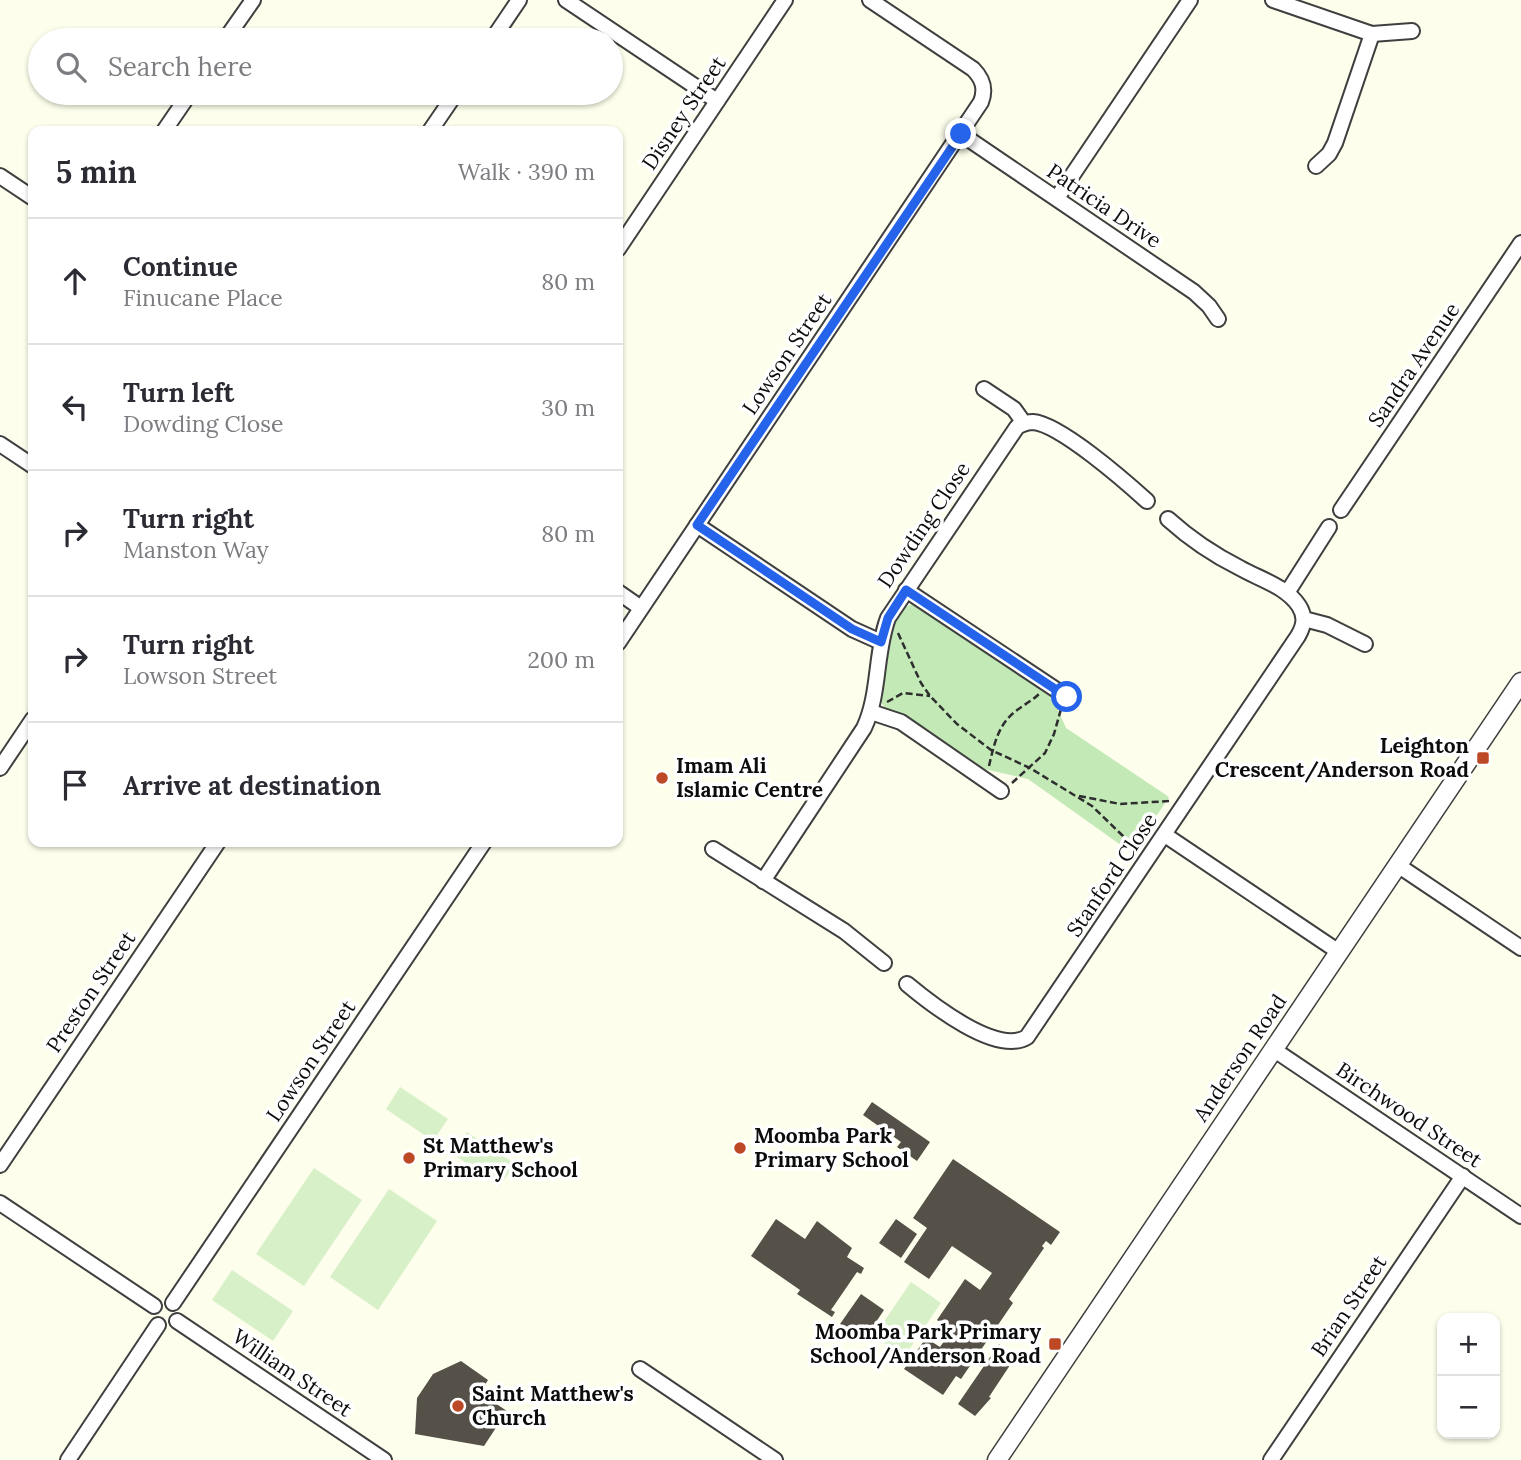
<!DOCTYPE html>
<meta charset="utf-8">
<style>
:root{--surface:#fff;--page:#f2f2f3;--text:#2b2b33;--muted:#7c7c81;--line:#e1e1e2}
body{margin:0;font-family:Lora,serif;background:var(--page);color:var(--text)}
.controls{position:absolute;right:21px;bottom:21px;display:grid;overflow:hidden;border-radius:14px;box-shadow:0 2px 5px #0004}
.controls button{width:63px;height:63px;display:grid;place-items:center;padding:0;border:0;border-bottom:2px solid var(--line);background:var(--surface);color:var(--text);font:35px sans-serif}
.stop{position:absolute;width:21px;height:21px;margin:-16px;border:5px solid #2563eb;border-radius:50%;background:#fff}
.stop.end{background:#2563eb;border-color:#fff;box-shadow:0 2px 7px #0008}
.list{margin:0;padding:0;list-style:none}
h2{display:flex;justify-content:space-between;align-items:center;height:91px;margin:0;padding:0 28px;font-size:30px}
h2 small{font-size:23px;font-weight:400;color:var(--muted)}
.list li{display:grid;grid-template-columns:46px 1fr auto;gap:21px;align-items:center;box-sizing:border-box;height:126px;padding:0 28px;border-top:2px solid var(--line)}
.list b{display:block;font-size:26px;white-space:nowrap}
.list p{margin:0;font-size:23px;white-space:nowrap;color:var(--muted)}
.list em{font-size:23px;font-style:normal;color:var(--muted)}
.icon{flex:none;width:38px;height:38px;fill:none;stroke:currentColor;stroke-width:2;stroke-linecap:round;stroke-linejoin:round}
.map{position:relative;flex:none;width:1521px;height:1460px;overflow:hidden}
.search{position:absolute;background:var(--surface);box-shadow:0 2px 5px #0004;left:28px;top:28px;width:595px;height:77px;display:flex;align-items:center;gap:18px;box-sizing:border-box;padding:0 24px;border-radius:38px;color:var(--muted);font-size:26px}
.panel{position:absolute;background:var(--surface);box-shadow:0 2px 5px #0004;left:28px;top:126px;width:595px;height:721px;border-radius:14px}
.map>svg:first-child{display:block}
.green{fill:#c2e9b6}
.pitch{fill:#d7f0c8}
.building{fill:#555149}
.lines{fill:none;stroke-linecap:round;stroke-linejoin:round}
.minor-casing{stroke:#3f3f3f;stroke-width:18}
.tertiary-casing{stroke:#3f3f3f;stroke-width:21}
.path{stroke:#2e2e2e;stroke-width:2.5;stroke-dasharray:7 3.5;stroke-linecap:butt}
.minor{stroke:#fff;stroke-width:14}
.tertiary{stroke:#fff;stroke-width:18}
.route{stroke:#2563eb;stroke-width:9}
.poi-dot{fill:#bc4825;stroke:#fff;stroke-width:2.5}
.labels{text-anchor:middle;stroke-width:7;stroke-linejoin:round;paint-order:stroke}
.street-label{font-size:21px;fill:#0c0c0c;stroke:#fff}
.poi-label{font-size:21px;font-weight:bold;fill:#0c0c0c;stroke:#fff;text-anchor:start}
</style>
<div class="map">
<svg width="1521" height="1460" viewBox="0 0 1521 1460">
<rect width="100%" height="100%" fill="#fdffec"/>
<polygon class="green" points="912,604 921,607 1050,692 1066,728 1169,797 1132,853 1028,779 980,768 887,711 879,699 887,638 892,623 903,608"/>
<g class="pitch">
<polygon points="400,1087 448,1119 433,1141 386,1109"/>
<polygon points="467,1132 515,1164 500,1186 453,1154"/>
<polygon points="314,1168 362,1200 304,1286 256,1254"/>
<polygon points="389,1189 437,1221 378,1310 330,1277"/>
<polygon points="232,1270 293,1311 273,1341 212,1300"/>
<polygon points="911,1282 941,1303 904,1357 874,1336"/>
</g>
<g class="building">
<polygon points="872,1102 930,1142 917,1161 897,1147 901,1142 863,1115"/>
<polygon points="953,1159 1060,1232 1051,1245 1046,1241 1042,1246 1044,1248 1009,1299 1013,1303 961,1379 956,1376 943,1395 904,1369 926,1338 940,1347 952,1330 937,1320 965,1279 980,1290 992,1273 952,1246 929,1279 904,1262 927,1228 913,1218"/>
<polygon points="776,1219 805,1239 817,1221 852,1248 847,1257 864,1268 861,1274 857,1272 831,1310 835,1312 832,1317 797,1294 800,1290 751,1256"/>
<polygon points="896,1219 917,1234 901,1258 879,1243"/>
<polygon points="861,1294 884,1310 864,1340 840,1324"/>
<polygon points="999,1344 1016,1356 989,1397 991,1398 975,1416 958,1404"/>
<polygon points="461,1361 488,1380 483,1388 492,1401 507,1411 484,1446 415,1434 417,1398 433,1374"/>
</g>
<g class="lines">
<defs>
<g id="minor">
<polyline points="566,0 717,101"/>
<polyline points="1273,0 1372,34 1412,31"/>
<polyline points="225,40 253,0"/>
<polyline points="492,40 519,0"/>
<polyline points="164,131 190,93"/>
<polyline points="430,131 456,93"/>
<polyline points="961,134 1194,292 1209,306 1218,319"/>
<polyline points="1316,166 1329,154 1335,143 1372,34"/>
<polyline points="0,176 33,198"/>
<polyline points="1057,198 1190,0"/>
<polyline points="618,249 785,0"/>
<polyline points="984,389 1014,409 1024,423"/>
<polyline points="0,444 33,466"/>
<polyline points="1341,510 1521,243"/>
<polyline points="697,525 852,629 881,642"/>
<polyline points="906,590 1070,699"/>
<polyline points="618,592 641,608"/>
<polyline points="1287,593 1329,527"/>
<polyline points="1304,619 1327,625 1365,644"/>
<path d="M618 643 981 102C986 89 983 79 973 69L870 0"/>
<polyline points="871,712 901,722 1001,791"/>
<polyline points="0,768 33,719"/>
<polyline points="1165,835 1339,952"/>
<polyline points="713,849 844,931 884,963"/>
<polyline points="1399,866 1521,948"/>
<path d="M763 881 864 728C880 694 875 653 888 618L1017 427C1022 424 1027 422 1033 422 1060 424 1126 482 1147 501"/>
<path d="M907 984C931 1004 997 1056 1027 1037L1298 636C1304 626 1306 617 1299 606 1286 586 1259 579 1240 568 1214 555 1189 538 1168 519"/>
<polyline points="1273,1049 1521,1216"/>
<polyline points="0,1165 218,842"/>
<polyline points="0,1203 154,1306"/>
<polyline points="173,1303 484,842"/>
<polyline points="177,1321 384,1460"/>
<polyline points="640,1369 775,1460"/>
<polyline points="68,1460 158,1325"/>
<polyline points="1271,1460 1463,1176"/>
</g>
<polyline id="tertiary" points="997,1460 1521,682"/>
</defs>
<use href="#minor" class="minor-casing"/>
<use href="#tertiary" class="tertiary-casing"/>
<g class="path">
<polyline points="898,633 921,683 930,696 957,724 991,750 1030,768 1092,806 1123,836 1133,851"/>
<polyline points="887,702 903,693 930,696"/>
<path d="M989 766C994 745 998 724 1016 711 1023 705 1032 701 1039 694"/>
<polyline points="1012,783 1045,753 1054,734 1061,709"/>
<polyline points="1079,796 1120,804 1169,801"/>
</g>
<use href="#minor" class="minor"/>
<use href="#tertiary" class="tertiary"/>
</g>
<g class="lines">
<polyline class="route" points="961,134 697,525 852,629 881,642 888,618 906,590 1067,697"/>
</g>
<g class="poi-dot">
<rect x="1476" y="751" width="14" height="14" rx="3.5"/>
<circle cx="662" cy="778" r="7"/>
<circle cx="740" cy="1148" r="7"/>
<circle cx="409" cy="1158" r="7"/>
<rect x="1048" y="1337" width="14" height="14" rx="3.5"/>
<circle cx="458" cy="1406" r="7"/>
</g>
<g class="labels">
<g class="street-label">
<text transform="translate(684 113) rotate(-56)" y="7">Disney Street</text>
<text transform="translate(1104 206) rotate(34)" y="7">Patricia Drive</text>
<text transform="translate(787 354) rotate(-56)" y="7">Lowson Street</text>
<text transform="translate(1414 365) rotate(-56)" y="7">Sandra Avenue</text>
<text transform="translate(924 525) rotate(-56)" y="7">Dowding Close</text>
<text transform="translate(1112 875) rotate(-56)" y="7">Stanford Close</text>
<text transform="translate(91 992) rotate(-56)" y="7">Preston Street</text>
<text transform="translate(1240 1058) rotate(-56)" y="7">Anderson Road</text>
<text transform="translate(311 1061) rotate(-56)" y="7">Lowson Street</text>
<text transform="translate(1409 1115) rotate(34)" y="7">Birchwood Street</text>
<text transform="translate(1349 1306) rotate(-56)" y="7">Brian Street</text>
<text transform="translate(292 1373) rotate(34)" y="7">William Street</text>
</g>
<g class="poi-label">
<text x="1469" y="753" text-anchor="end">Leighton<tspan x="1469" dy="24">Crescent/Anderson Road</tspan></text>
<text x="676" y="773">Imam Ali<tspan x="676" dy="24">Islamic Centre</tspan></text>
<text x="754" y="1143">Moomba Park<tspan x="754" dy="24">Primary School</tspan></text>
<text x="423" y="1153">St Matthew's<tspan x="423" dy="24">Primary School</tspan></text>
<text x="1041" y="1339" text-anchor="end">Moomba Park Primary<tspan x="1041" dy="24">School/Anderson Road</tspan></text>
<text x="472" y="1401">Saint Matthew's<tspan x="472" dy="24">Church</tspan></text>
</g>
</g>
</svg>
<div class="controls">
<button>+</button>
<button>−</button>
</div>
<div class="stop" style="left:1067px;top:697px"></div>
<div class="stop end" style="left:961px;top:134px"></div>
<div class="search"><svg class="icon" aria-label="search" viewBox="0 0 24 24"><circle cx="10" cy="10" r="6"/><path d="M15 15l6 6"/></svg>Search here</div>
<section class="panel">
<h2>5 min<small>Walk · 390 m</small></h2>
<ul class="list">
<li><svg class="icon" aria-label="ahead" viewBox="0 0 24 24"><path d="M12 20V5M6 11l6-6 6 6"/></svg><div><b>Continue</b><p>Finucane Place</p></div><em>80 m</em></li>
<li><svg class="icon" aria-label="left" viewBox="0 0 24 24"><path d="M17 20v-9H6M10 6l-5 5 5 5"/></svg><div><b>Turn left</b><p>Dowding Close</p></div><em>30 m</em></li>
<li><svg class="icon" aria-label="right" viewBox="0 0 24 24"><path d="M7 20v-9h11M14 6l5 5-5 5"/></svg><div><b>Turn right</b><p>Manston Way</p></div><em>80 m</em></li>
<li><svg class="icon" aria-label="right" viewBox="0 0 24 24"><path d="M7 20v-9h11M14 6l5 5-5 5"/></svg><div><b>Turn right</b><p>Lowson Street</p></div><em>200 m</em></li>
<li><svg class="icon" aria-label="arrive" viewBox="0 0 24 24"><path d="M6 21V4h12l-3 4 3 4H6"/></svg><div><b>Arrive at destination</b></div></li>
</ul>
</section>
</div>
